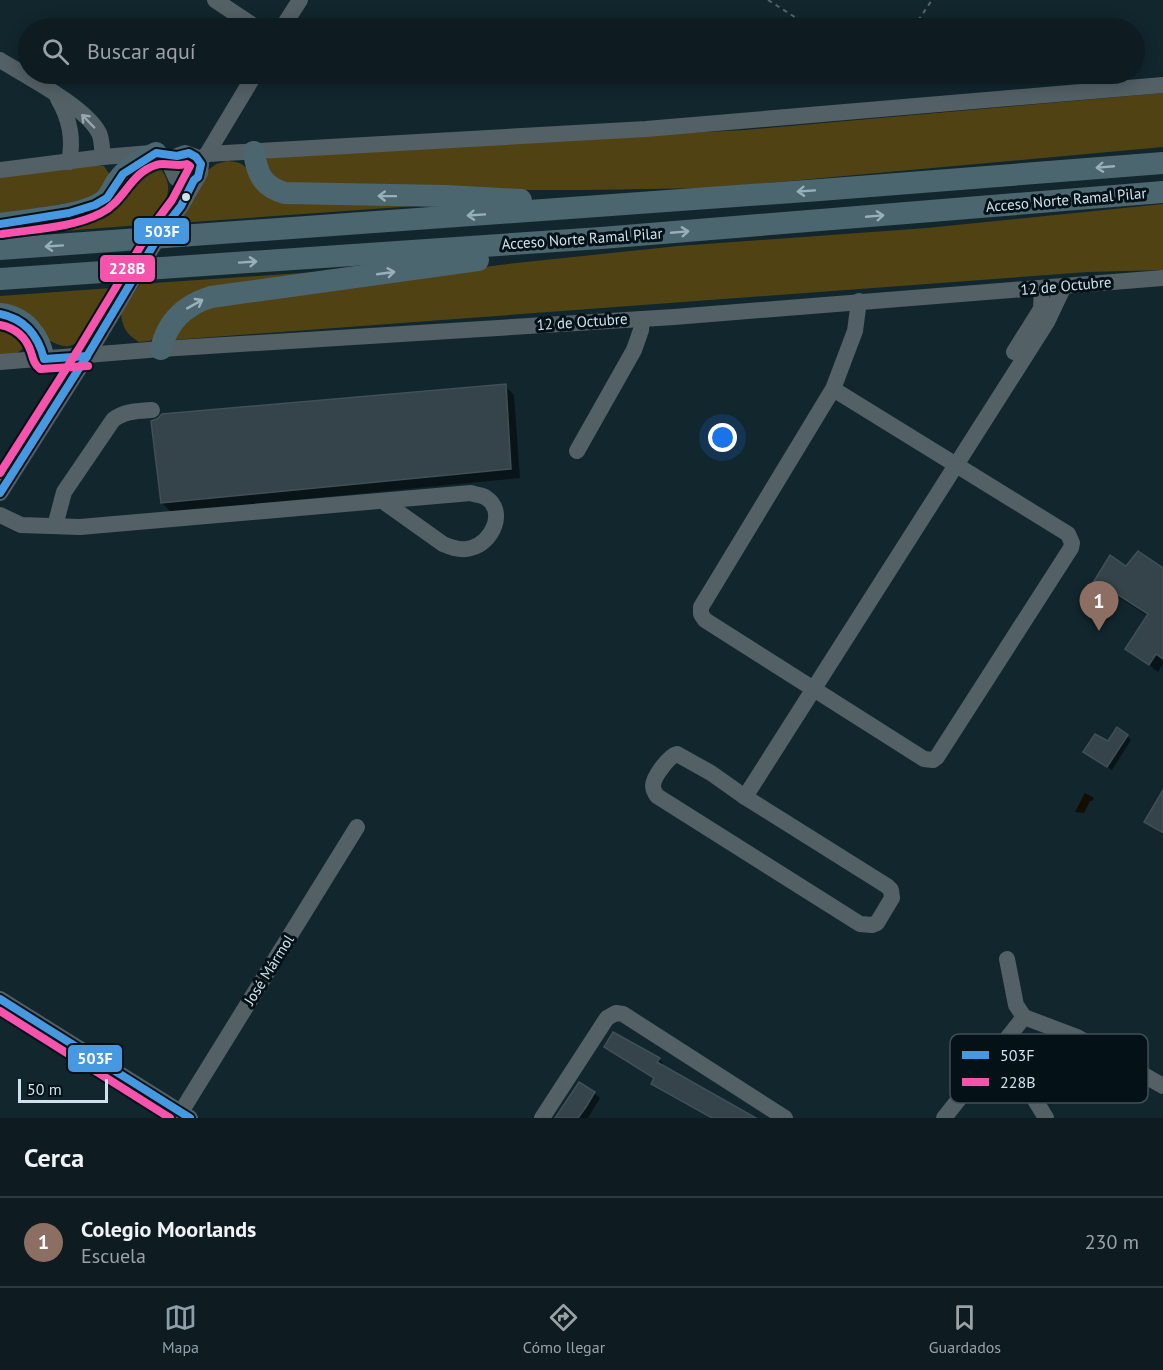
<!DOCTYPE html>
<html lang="es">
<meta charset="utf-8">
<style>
:root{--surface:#0e1c22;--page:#17252a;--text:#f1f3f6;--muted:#9ba1a5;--line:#2e3a40;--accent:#8da0a9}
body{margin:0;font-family:"PT Sans",sans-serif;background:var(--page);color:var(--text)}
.scale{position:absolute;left:18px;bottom:15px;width:90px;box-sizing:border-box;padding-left:6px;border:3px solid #cfe1eb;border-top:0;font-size:16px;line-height:21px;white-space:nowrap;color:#cfe1eb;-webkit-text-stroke:4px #041117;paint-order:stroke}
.you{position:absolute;left:723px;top:438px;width:21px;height:21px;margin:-15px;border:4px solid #fff;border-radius:50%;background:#1a73e8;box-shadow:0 0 0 9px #1a73e833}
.badge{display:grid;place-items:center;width:39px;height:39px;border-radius:50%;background:var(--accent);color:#fff;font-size:20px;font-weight:700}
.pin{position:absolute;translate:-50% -50px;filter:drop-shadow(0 2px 3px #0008)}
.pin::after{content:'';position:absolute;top:32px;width:21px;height:18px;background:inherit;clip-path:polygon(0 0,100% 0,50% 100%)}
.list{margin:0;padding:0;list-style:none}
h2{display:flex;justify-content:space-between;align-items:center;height:78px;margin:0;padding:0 24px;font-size:26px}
h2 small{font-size:20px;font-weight:400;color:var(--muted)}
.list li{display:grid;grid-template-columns:39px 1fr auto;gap:18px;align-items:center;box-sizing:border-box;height:90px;padding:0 24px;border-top:2px solid var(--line)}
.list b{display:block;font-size:22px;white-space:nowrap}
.list p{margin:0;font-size:20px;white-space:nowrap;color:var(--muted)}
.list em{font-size:20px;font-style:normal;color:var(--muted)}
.icon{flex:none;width:33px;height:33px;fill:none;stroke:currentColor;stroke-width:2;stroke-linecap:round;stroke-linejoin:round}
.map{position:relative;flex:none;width:1163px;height:1118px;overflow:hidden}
.search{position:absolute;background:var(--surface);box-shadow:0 3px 15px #0003;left:18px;right:18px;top:18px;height:66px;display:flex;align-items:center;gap:15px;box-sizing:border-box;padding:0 21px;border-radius:33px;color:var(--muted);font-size:22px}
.sheet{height:168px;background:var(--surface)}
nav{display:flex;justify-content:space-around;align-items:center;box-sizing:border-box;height:84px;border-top:2px solid var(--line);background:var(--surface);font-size:16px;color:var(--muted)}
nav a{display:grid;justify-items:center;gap:3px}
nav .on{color:var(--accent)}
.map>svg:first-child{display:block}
.green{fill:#514214}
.water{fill:#140d04}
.shadow{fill:#0007}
.building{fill:#34444a;stroke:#415057;stroke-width:1.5}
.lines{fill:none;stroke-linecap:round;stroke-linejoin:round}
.path{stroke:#56636a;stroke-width:2;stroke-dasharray:4.5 4.5;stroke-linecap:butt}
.minor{stroke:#536066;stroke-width:16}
.highway{stroke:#4b666f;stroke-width:22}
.bus-1-casing{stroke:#041117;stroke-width:12}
.bus-2-casing{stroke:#041117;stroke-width:12}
.bus-1{stroke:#4699e1;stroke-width:8}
.bus-2{stroke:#f653ac;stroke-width:8}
.oneway{stroke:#97a7af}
.oneway2{stroke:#9ab0b9}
.bus-dot{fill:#cfe1eb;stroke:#041117;stroke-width:2}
.labels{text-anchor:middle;stroke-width:6;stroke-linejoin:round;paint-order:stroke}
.street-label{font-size:15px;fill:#cfe1eb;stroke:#041117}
.key{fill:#041117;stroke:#414f57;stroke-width:1.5}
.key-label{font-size:16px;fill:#cfe1eb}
.line-badge{stroke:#041117;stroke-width:2}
.badge-label{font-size:16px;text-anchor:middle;font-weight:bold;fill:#fff}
</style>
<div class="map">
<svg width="1163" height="1118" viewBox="0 0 1163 1118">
<rect width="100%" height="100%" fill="#12262e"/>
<g class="green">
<polygon points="1163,93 1163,147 713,188 583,190 386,190 278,185 265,160 274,155 745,130"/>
<path d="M227 161C243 162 247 166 255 180L429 205 178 223 207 171 216 164Z"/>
<polygon points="94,165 104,166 110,175 100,196 0,217 0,174"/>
<path d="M149 165 159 167C177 188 165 203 153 224L0 236V229L47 223Z"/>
<polygon points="1163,204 1163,270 1088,272 173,340 192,310 254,296 516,263 678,246 927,228"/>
<path d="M389 267 216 291 150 341 139 342C127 335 122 327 121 313L140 284Z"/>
<path d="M112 288C104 303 87 343 69 346 54 349 14 318 0 309V296Z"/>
<path d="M0 319 12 320 27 342C21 354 12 356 0 357Z"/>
</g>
<polygon class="water" points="1085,793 1094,798 1092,801 1090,801 1084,813 1075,812"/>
<g class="shadow">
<polygon points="505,386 514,395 520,478 171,512 162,503"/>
<polygon points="1127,568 1163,570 1163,664 1158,672 1127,648 1148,616 1115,595 1111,600 1101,594 1093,586"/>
<polygon points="1127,736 1131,740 1112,770 1085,752"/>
<polygon points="1163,793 1163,835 1146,822"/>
<polygon points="606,1047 659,1059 663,1063 661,1066 754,1118 711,1118 657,1088 652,1083 655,1079"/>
<polygon points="594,1093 600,1098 588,1118 556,1118"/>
</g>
<g class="building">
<polygon points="506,384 511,469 161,503 151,421 157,419 162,414"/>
<polygon points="1138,551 1163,568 1163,659 1156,654 1149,665 1125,649 1148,614 1106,587 1102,592 1091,586 1110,555 1126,566"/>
<polygon points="1117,727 1128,735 1107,767 1083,752 1095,734 1108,741"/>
<polygon points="1163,790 1163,833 1144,822"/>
<polygon points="613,1032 660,1058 657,1062 756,1118 712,1118 651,1084 654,1078 604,1047"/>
<polygon points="579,1082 595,1092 586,1107 578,1118 555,1118"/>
</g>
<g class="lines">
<g class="path">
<polyline points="768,0 812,28"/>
<polyline points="913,28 932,0"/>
</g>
<g class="minor">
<polyline points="215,0 257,28"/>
<polyline points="282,28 300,0"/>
<path d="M0 60C26 76 86 107 99 133 102 139 102 150 103 157"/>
<path d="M58 99C70 119 74 139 69 162"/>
<polyline points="207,154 646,129 1163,85"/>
<polyline points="202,158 207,154 255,74"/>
<polyline points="0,170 103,157 151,153"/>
<polyline points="1014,352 1041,309 1042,288"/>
<polyline points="0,362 161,349 674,317 1163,278"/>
<polyline points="833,389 1068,534 1072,543 1071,548 937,757 933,760 924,759 705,620 701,614 701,607 833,389 855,331 859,301"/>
<polyline points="577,451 634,350 641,330 642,319"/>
<polyline points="0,493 87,356 163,229 181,206 200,173 201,164 196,157 185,153 177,156 171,167 176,178 183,182 194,180"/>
<path d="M0 515 21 525 80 527 471 493C476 495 481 495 485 497 508 511 491 544 471 548 462 551 452 548 443 544L384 502"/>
<path d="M55 526 64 492 113 420C124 411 138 411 152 410"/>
<path d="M677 754 711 773 745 797 887 886 891 890 892 898 877 923 872 925 860 924 657 796C655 792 653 791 653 786 653 777 669 756 677 754Z"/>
<polyline points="745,797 1047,322 1064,286"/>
<polyline points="1007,959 1016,1005 1024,1017"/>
<polyline points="0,999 190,1118"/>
<polyline points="994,1057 1029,1090 1046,1118"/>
<polyline points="181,1112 357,827"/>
<polyline points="542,1118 607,1018 616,1013 623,1014 785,1118"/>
<polyline points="944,1118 1024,1017 1077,1037 1163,1086"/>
</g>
<g class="highway">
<path d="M254 152C257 174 263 187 285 193L446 196 521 200"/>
<path d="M0 224C25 220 87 216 105 200 111 194 113 186 118 180 127 167 142 159 156 153"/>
<polyline points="0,249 820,190 1163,163"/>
<polyline points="0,279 601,238 1163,192"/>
<path d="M0 314C25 317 39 335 44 359"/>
<path d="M161 349C167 322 185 305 211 297L478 260"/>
</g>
<defs>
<g id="bus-1">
<polyline points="0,224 69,213 95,205 107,198 123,174 156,153 177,156 189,153 196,157 201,164 198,177 194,180 181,206 163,229 87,356 0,493"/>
<path d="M0 314C25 319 38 335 44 359L87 356"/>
<polyline points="0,999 190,1118"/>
</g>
<g id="bus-2">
<path d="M0 325C15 328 26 337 31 352 33 359 34 364 40 369L88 366"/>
<path d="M0 473 78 350 154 224 172 200 190 166 187 164C177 167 164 162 156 165 130 173 124 202 101 213 72 228 34 229 2 234"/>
<polyline points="0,1011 170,1118"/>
</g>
</defs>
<use href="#bus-1" class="bus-1-casing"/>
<use href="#bus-2" class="bus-2-casing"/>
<use href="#bus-1" class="bus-1"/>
<use href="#bus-2" class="bus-2"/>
</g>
<defs><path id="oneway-shaft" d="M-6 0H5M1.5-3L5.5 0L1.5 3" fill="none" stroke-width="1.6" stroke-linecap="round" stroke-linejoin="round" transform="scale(1.5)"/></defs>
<use class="oneway" href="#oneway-shaft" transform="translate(88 121) rotate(-134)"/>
<g class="oneway2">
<use href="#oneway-shaft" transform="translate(1105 167) rotate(175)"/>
<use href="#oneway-shaft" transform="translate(806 191) rotate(176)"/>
<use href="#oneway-shaft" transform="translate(387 196) rotate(-179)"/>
<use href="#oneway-shaft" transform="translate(476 215) rotate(176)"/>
<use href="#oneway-shaft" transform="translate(875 216) rotate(-5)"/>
<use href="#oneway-shaft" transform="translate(680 232) rotate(-5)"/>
<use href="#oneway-shaft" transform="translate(54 246) rotate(176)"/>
<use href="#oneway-shaft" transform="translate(248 262) rotate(-4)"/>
<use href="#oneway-shaft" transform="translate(386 273) rotate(-8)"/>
<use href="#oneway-shaft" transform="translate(195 304) rotate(-29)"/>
</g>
<circle class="bus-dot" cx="186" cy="197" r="5"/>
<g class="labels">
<g class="street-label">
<text transform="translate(1066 200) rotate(-5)" y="5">Acceso Norte Ramal Pilar</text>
<text transform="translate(582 239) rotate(-4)" y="5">Acceso Norte Ramal Pilar</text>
<text transform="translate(1066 286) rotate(-5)" y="5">12 de Octubre</text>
<text transform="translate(582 322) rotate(-4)" y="5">12 de Octubre</text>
<text transform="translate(269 970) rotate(-58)" y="5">José Mármol</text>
</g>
</g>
<rect x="950" y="1034" width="198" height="69" rx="9" class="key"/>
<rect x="962" y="1051" width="27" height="8" fill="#4699e1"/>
<rect x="962" y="1078" width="27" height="8" fill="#f653ac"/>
<g class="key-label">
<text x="1000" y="1061">503F</text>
<text x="1000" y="1088">228B</text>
</g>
<g class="line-badge">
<rect x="133" y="217" width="57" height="28" rx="6" fill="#4699e1"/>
<rect x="99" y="254" width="57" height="29" rx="6" fill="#f653ac"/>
<rect x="67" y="1044" width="56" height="29" rx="6" fill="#4699e1"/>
</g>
<g class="badge-label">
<text x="162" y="237">503F</text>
<text x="127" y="274">228B</text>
<text x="95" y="1064">503F</text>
</g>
</svg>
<div class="scale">50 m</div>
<div class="you"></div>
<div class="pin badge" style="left:1099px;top:631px;background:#8d6e63">1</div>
<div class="search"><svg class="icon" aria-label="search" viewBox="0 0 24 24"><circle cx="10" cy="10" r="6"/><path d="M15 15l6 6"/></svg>Buscar aquí</div>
</div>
<section class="sheet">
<h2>Cerca<small></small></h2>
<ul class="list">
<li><span class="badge" style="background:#8d6e63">1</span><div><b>Colegio Moorlands</b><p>Escuela</p></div><em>230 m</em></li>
</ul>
</section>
<nav>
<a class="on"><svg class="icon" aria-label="map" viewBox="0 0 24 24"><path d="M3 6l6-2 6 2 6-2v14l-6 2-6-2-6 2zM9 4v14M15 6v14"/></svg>Mapa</a>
<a><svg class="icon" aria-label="directions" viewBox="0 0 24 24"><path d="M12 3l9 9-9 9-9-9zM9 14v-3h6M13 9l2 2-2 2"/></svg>Cómo llegar</a>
<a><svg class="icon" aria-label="saved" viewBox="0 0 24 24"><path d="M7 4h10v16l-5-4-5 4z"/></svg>Guardados</a>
</nav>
